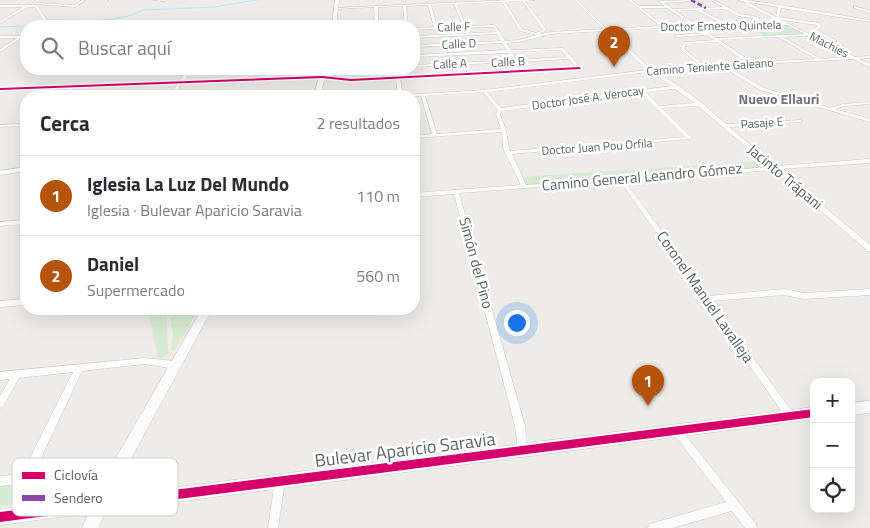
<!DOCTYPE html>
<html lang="es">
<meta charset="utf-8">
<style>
:root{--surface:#fff;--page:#f7f7f7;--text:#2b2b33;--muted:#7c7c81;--line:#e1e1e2;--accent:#b45309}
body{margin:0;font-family:"Titillium Web",sans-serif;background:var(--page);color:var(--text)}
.controls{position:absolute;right:15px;bottom:15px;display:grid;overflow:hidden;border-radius:10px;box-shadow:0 5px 20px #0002}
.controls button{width:45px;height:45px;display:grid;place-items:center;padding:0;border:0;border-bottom:1px solid var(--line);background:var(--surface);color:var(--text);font:25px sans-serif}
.you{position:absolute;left:516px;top:322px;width:18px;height:18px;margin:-12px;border:4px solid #fff;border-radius:50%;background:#1a73e8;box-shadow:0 0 0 8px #1a73e833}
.badge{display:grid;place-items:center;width:32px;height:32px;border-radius:50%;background:var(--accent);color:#fff;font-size:16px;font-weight:700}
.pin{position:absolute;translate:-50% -41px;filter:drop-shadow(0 1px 2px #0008)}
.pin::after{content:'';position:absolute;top:26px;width:18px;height:15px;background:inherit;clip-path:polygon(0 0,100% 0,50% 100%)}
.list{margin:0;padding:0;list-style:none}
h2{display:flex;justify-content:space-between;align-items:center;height:65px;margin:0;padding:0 20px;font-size:21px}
h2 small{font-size:16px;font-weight:400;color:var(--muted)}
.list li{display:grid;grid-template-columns:32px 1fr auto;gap:15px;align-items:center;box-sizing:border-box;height:80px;padding:0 20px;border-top:1px solid var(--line)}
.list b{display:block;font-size:19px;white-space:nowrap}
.list p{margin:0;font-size:16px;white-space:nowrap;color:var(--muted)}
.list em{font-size:16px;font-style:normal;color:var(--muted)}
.icon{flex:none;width:28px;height:28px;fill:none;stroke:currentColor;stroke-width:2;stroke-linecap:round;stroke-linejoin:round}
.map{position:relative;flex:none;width:870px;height:528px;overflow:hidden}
.search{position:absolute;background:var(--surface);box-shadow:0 5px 20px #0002;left:20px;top:20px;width:400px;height:55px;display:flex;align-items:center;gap:12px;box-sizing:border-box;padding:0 18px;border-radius:20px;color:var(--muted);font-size:19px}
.panel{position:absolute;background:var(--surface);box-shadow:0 5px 20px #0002;left:20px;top:90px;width:400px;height:225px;border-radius:20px}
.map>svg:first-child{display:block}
.green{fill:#d7ead3}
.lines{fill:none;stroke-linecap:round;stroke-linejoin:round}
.stream{stroke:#bce5f8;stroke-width:1}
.street-casing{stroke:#c9c9c9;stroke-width:1}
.secondary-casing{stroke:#cacaca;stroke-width:1}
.street{fill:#fcfcfc;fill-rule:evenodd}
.secondary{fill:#fcfcfc;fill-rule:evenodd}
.quiet{stroke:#8e44ad;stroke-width:2.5;stroke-dasharray:5 2.5;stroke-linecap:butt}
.cycleway-casing{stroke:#fff;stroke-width:3}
.cycleway{fill:#d6006c;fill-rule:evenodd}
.labels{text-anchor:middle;stroke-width:5;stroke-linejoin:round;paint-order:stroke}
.far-street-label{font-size:12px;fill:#5d6367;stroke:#fff}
.far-neighbourhood-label{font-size:14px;font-weight:bold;fill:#6e7579;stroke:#fff}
.street-label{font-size:15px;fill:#5d6367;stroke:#fff}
.near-street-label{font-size:18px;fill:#5d6367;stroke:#fff}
.key{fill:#fff;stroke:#ced0d1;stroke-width:1}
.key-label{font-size:14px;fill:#5d6367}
</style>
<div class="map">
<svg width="870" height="528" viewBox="0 0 870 528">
<rect width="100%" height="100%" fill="#eeece8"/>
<g class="green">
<polygon points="786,25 804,34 765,36 748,26"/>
<polygon points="767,161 774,167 524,186 519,177"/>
<polygon points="163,309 175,309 167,317 168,354 161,359 158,357 149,316 162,313"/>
<polygon points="179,309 199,309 174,351 171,350 173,333 170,319"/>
<polygon points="102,471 93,492 87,496 0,506 0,484"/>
</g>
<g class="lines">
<g class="stream">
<path d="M48 20C78 19 116 25 143 10L214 7 257 0"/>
<polyline points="0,27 25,26 42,21"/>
</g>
<defs>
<g id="street">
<polygon points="82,0 85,0 76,7 35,4 37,3 75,5"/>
<polygon points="109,0 112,0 110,2 109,1"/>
<polygon points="153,0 166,0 165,1"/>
<path d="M512 0H535L525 1 547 30 539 34H541L551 32 604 29 574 0H577L607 29 660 26 628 0H631L639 6H665L657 0 662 1 692 0 693 1 664 3 673 9 723 7 711 0H714L740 14 754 16 767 23H783L747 5 745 2 738 0H746L780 5 870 20V22L781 8 779 17 819 23 822 26 817 30 837 41 827 43 855 57 870 56V58L859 59 870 64V67L853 59 726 66 764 88 830 108 843 104 870 102V104L844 106 835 109 870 119V122L760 90 721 66 654 71 679 86 702 103 726 124 801 120V122H799L729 127 776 166 870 159V163L779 169 870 245V251H868L773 170 625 181 709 296 784 289 804 293 870 289V295L804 299 784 295 712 301 793 413 795 416 793 419 790 420 787 419 620 181 459 193 525 426 528 450 526 453 523 455 520 453 518 450 515 426 454 194 414 197V193L521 185 503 148 502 132 414 138V136L432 134 421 96H398L396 79 351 81 322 78 182 83 173 96H169L178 84 74 88 65 96H61L69 88 0 90V88L179 81 188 69H192L184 81 322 76 351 79 378 77 377 69H381L382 77 576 67 569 59 518 62 519 64 517 65 514 62 414 67V65L513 60 508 53 414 57V55L507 50 502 43 414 47V45L501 41 497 34 414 38V36L496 32 493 27 438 29 439 31 437 32 435 29 414 30V28L434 27 428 5 406 6 408 26H405L403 6 378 7V26H375L374 7 337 9 335 8ZM522 1 542 28 543 30 536 33 522 29 505 2ZM502 2 520 31 537 35 519 40 505 41 495 25 466 26 457 4ZM748 2 778 7 776 17 749 3ZM454 4 463 26 437 27 431 5ZM641 8H667L691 24 664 26ZM725 9 738 16 752 18 762 23 724 24V22L701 10ZM697 10 698 11 722 24H695L676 11ZM781 20 817 25 818 26 814 29V31L831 40 823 41ZM766 25H787L805 34 716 38 698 26ZM694 26 704 33 677 35 675 36 677 37 707 35 715 40 685 42 683 43 681 50 700 65 651 69 610 31ZM606 31 647 70 484 90 403 95 400 79 580 69V67L573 59V57H571L563 48 511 50 506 43 519 42 551 34ZM807 36H808L849 57 821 59 783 37ZM778 37 816 59 752 62 719 40ZM717 42 747 63 704 65 684 49 686 44ZM561 50 567 57 516 60 512 52ZM650 72 672 86 501 108 487 92ZM675 89 695 103 659 106 646 92ZM483 92 498 110 496 114 501 129 437 134 425 96ZM641 93 685 137 510 151 509 148 506 130 500 114 502 111ZM698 106 770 167 526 185 512 154 691 139V137L662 108Z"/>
<polygon points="0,5 37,5 47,20 40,26 37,26 43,20 35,7 28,7 0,23 0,21 23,7 0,7"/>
<polygon points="854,6 870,11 870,13 854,8"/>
<polygon points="344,23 347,24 345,26 342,26"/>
<polygon points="25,33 26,33 26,35 0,52 0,49 17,38 0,38 0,36 21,36"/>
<polygon points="322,69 363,69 361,70 323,71 321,70"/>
<polygon points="26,124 26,126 0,127 0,125"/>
<polygon points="26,167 26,171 0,175 0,171"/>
<polygon points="26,220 26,224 0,226 0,222"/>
<polygon points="26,299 26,305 0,307 0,301"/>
<polygon points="145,358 176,361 179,362 180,365 179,368 176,369 145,364 82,371 29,483 25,484 0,486 0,476 22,474 73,372 19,378 3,407 0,408 0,396 10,379 0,380 0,372"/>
<polygon points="676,426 679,427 756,524 757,528 745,528 732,511 672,528 648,528 649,524 653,523 726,502 673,433 671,430 673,427"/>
<polygon points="280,476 284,477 285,481 278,528 268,528 275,481 276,477"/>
</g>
<g id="secondary">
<polygon points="335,0 339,0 336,26 332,26"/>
<polygon points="321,69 327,69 320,96 314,96"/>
<polygon points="202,309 212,309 127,466 114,495 814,407 814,419 106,511 98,528 82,528 89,513 0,525 0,509 97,497 117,456"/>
<polygon points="870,401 870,413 851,415 851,403"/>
</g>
</defs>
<use href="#street" class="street-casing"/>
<use href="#secondary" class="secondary-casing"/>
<use href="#street" class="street"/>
<use href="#secondary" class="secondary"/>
<polyline class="quiet" points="691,0 706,8"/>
<defs>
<g id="cycleway">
<polygon points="579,67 581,68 580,69 351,81 322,78 0,90 0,88 322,76 351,79"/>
<polygon points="814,409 814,417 0,522 0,512"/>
</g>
</defs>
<use href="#cycleway" class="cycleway-casing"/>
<use href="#cycleway" class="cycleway"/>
</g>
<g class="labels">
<g class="far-street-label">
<text transform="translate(721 26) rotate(-1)" y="4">Doctor Ernesto Quintela</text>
<text transform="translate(454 27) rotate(-2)" y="4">Calle F</text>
<text transform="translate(459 44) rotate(-3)" y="4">Calle D</text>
<text transform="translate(829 45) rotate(27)" y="4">Machies</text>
<text transform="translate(508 62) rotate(-3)" y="4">Calle B</text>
<text transform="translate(450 64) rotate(-3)" y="4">Calle A</text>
<text transform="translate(710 67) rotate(-4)" y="4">Camino Teniente Galeano</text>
<text transform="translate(588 98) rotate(-8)" y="4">Doctor José A. Verocay</text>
<text transform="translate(762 123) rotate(-4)" y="4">Pasaje E</text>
<text transform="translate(597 147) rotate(-4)" y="4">Doctor Juan Pou Orfila</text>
</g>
<g class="far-neighbourhood-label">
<text x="779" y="104">Nuevo Ellauri</text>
</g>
<g class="street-label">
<text transform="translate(642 177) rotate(-5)" y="5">Camino General Leandro Gómez</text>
<text transform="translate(785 177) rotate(40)" y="5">Jacinto Trápani</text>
<text transform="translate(476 263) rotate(75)" y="5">Simón del Pino</text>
<text transform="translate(705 297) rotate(55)" y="5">Coronel Manuel Lavalleja</text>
</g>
<g class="near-street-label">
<text transform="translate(405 450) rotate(-7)" y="6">Bulevar Aparicio Saravia</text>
</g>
</g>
<rect x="12" y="458" width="166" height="58" rx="8" class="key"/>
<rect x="22" y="472" width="23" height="7" fill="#d6006c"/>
<rect x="22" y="495" width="23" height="6" fill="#8e44ad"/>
<g class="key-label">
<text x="54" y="480">Ciclovía</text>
<text x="54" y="503">Sendero</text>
</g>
</svg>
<div class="controls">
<button>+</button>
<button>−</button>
<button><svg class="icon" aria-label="locate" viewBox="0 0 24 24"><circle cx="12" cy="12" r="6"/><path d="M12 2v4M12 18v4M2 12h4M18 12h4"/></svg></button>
</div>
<div class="you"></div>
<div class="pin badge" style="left:648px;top:406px">1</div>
<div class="pin badge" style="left:614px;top:67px">2</div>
<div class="search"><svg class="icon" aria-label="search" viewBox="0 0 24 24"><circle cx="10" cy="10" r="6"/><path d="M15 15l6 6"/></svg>Buscar aquí</div>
<section class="panel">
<h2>Cerca<small>2 resultados</small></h2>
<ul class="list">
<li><span class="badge">1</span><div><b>Iglesia La Luz Del Mundo</b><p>Iglesia · Bulevar Aparicio Saravia</p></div><em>110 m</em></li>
<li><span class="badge">2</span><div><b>Daniel</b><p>Supermercado</p></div><em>560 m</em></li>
</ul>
</section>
</div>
